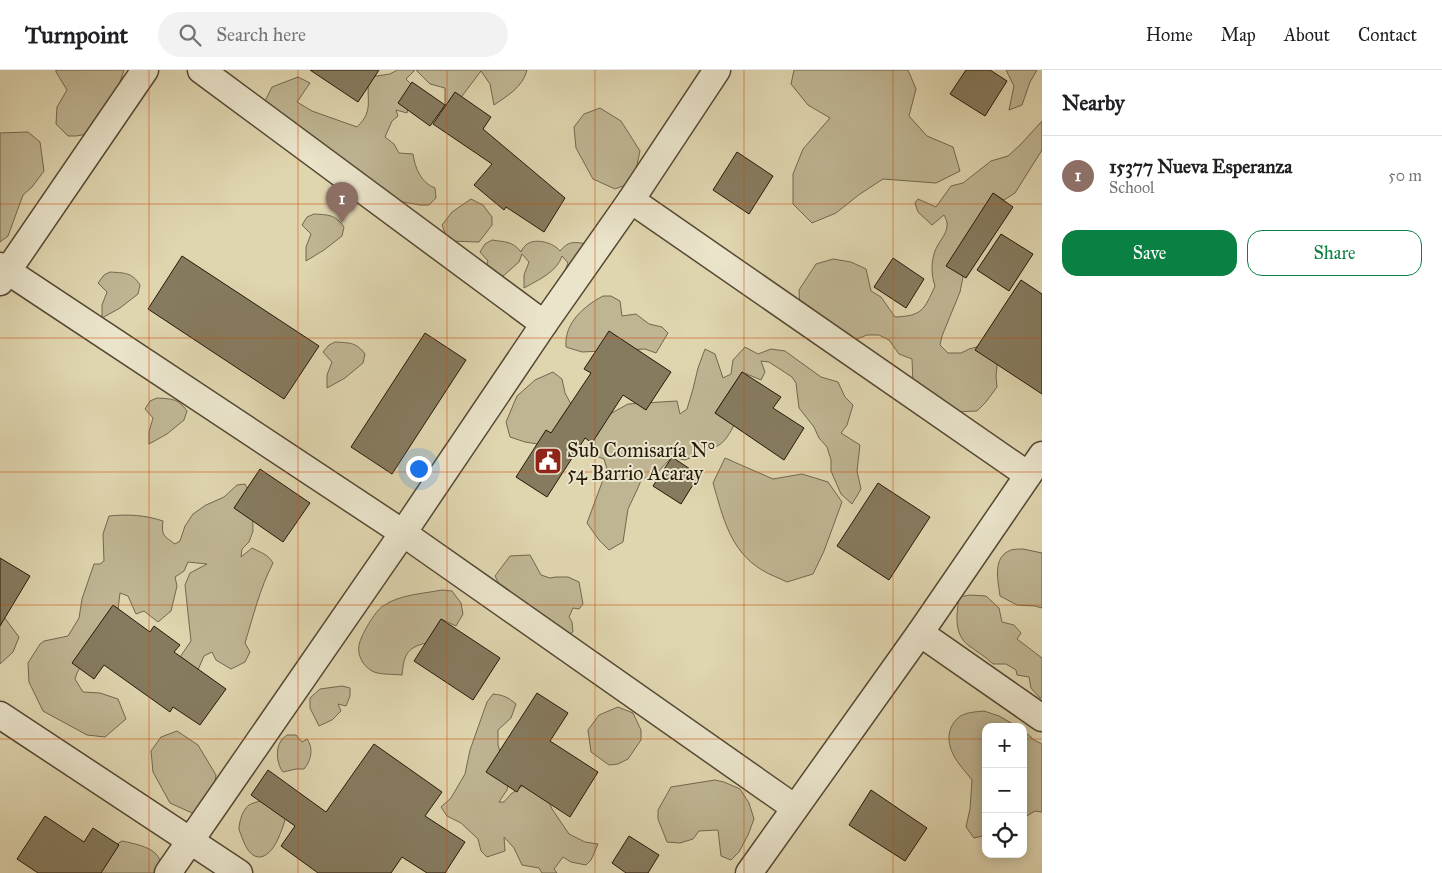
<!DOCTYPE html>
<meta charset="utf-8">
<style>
:root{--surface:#fff;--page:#f2f2f2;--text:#202124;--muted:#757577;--line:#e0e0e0;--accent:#0b8043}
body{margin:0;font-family:"IM FELL Great Primer",serif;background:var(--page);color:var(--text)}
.controls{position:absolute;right:15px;bottom:15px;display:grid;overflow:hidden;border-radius:10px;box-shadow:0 2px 12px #0003}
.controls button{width:45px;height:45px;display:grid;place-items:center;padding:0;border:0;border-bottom:1px solid var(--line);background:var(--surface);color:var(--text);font:25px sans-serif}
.you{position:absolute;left:418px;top:398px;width:18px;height:18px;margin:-12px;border:4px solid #fff;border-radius:50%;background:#1a73e8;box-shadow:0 0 0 8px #1a73e833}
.badge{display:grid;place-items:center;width:32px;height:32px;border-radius:50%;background:var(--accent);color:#fff;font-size:16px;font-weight:700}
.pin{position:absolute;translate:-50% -41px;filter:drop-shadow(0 1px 2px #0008)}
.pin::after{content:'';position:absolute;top:26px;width:18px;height:15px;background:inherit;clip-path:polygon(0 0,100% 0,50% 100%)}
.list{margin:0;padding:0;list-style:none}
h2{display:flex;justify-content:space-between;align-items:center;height:65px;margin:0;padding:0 20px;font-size:21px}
h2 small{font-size:16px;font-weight:400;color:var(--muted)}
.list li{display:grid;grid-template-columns:32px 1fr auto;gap:15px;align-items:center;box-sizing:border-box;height:80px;padding:0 20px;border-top:1px solid var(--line)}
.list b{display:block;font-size:19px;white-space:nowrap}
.list p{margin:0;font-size:16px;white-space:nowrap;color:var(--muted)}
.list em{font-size:16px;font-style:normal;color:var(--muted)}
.actions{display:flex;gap:10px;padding:15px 20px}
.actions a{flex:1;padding:11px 0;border:1px solid var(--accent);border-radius:15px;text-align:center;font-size:18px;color:var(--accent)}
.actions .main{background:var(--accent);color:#fff}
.icon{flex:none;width:28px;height:28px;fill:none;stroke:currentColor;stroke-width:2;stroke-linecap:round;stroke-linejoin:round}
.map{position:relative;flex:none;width:1042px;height:803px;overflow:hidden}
header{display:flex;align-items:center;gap:30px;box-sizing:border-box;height:70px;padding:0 25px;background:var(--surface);border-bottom:1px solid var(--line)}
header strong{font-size:24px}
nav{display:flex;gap:28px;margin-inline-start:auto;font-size:18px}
.search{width:350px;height:45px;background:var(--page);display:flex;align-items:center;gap:12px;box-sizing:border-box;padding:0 18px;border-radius:28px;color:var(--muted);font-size:19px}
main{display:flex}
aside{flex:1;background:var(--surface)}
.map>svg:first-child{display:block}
.green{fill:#bfb593;stroke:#72674e}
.building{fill:#867b5f;stroke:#251908}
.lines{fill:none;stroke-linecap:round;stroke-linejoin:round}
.minor-casing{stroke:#544832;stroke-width:29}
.minor{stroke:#eae4cb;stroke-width:26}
.grid{fill:none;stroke:#cb4f0b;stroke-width:1;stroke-opacity:0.55}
.labels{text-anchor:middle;stroke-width:4;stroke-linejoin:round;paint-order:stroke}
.poi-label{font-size:20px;fill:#251908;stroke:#eae4cb;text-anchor:start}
</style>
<header>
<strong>Turnpoint</strong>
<div class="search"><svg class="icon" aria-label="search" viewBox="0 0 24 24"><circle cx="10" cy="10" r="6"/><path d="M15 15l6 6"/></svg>Search here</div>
<nav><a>Home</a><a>Map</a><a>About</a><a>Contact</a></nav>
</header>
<main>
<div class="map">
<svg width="1042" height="803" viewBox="0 0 1042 803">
<rect width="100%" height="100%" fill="#dfd5af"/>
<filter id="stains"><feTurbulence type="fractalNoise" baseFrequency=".004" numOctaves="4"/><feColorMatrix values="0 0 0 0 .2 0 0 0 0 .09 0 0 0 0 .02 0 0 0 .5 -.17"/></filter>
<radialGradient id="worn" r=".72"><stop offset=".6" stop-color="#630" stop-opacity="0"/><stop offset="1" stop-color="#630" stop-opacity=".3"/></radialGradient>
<g class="green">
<polygon points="56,0 124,0 119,15 102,39 93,63 76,66 68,66 56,54 57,37 67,20 56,2"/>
<path d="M397 0H415L406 9 413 16 407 43 396 40 398 46 392 51 385 67 394 74 399 83 413 84C415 98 421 113 435 118L436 128 429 135H420L385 129 264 33 272 17 298 7 310 13 297 32 312 41 357 57C376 39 364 27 370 7L390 4Z"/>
<path d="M416 0H527C523 17 507 26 494 35L490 14 481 1 456 34 445 35V18L430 14Z"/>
<polygon points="794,0 908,0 916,19 909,46 927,66 953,77 960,101 936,113 883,109 860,124 836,143 812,153 793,134 793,104 803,79 830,48 808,35 791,14"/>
<polygon points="1006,0 1037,0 1030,12 1022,35 1009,40 1014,16"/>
<polygon points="600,38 621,51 640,81 637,95 628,114 615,119 593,109 576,78 574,57 584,44"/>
<path d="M1042 51V80L1015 123 1004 130 993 123 965 197 960 222 942 266 940 275 948 283H961L969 279 984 275 998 287 996 306 997 317 986 332 977 341 954 342 913 313 912 289 899 284 889 270 879 265H867L847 273 800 240 799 220 816 194 833 189 851 192 866 199 871 221 881 227 895 247C922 246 924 240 935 216 931 205 931 192 935 181 940 168 953 160 944 145L932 155 918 142 915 133 918 129 936 137 951 116 963 113 991 91 1008 86 1020 75Z"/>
<polygon points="28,62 40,72 44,101 32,117 23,125 8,166 0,172 0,63"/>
<polygon points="471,129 483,135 492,147 492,155 479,172 448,171 442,155 452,142"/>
<path d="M314 144C328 145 335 144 344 157L342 166 324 180 306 191V177L311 164 302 155 307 147Z"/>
<path d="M492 170C504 172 513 171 521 182 522 179 524 177 526 175 535 167 554 173 560 181 570 169 576 173 590 174L563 205 568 193 562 186C557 202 538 210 524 218V205L529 192 522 184 519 192 502 207 483 204 488 191 480 182 485 174Z"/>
<path d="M110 202C124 203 132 202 140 215L138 224 120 238 102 248V235L107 222 98 213 104 205Z"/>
<path d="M603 226H611L620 231 622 246 636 244 649 254 662 257 668 263 656 283 645 279 582 282 566 277C564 253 584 236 603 226Z"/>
<path d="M335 272C350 273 356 272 365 284L363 293 345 308 327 318V305L332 292 323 282 329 275Z"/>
<path d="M745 277 758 284 771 279 785 281 821 307 838 312 845 327 853 335 847 355 841 363 860 375 857 401 861 419 852 434 841 424 831 401V390L827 377 819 368 814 357 799 338 796 313 792 307 769 292 761 291 765 302 761 310 742 302 715 343 734 355C726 371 718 382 698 378L695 386 685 390 672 387 652 408H642L637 420 628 439 623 472 609 480 599 470 587 453 607 399 604 389 588 383 587 377 599 350 628 334 677 331 680 344 687 339 693 319 698 298 705 279 715 284 723 308 731 304 733 290Z"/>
<polygon points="553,302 562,309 565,323 571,334 559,351 568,357 538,374 525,372 510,367 506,352 517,326 535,310"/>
<path d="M157 328C171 329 178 328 187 341L184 350 167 364 149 374V362L153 348 145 339 150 331Z"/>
<path d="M725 388 773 409 802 404 828 412 842 432 824 481 813 504 787 512C779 508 770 505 762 500 730 481 723 447 713 413Z"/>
<path d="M245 414 252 426 253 461 249 472 242 479 241 487 252 478C260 482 269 485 273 493 260 518 253 547 245 573L250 582 245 592 231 599 216 590 212 582 204 586 197 602 180 587 191 571 185 515 190 503 207 494 188 492 184 501 175 507 177 516 171 541 158 552 144 541 136 544 128 526 120 523 117 548 87 585 77 603 75 609 83 622 100 623 118 629 126 649 105 667 87 665 43 641 29 612 28 593 40 574 44 571 68 566 79 548 82 529 94 494H100L104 491 103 464 109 446C128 444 145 445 163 451 161 466 164 466 175 474L180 471 185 456 193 444 206 435 224 427 237 415Z"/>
<path d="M1023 479 1042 483V538L1035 536 1017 535 1000 526C998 510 992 487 1011 480 1015 479 1020 479 1023 479Z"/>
<polygon points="530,485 541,505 550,508 556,507 568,507 579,512 583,534 579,539 573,538 569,547 572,552 573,562 566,566 505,526 495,506 510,486"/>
<path d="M442 520 452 521 461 533 463 544 456 556 441 549 426 573C405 578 404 587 402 605 393 604 379 605 372 601 363 596 357 585 359 575 361 565 375 541 383 536 401 524 422 524 442 520Z"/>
<path d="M970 525 986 526 999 538 1002 552 1014 555 1021 563 1017 569 1042 588V628H1040L1031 618 1029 607 1017 605 1016 600 1006 594H993C985 586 977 582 968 575 953 563 957 543 959 527Z"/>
<polygon points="0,547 4,547 19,567 13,582 0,594"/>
<polygon points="342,616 350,618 350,626 346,636 338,634 341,641 332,650 319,656 310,638 310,628 320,619"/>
<path d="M493 624C503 625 508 627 516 634L511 648 498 660V675L509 711 507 720 499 732H504L511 724 532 709 545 722 552 739 569 764 585 772 598 774 591 790 586 795 571 792 563 787 554 799 557 803H542L539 798 522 795 514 778 504 767 505 781 487 787 481 781 478 769 461 753 447 746 441 737 451 728 465 704 470 680 487 632Z"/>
<polygon points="618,637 633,643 641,660 641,670 628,689 618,694 609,695 591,682 588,660 599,645"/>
<path d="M984 641 999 646 1018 657H986V765L974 768 966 757 970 739 972 710C966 702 957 693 953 684 947 672 947 658 958 648 964 642 976 642 984 641Z"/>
<polygon points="1023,660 1034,670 1042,674 1042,742 1035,741 1023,748"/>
<polygon points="177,661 198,675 216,705 214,719 205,738 192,743 170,733 153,702 151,681 161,667"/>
<path d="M287 665H296L302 672 307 669C314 678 311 691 304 699H296L283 702C277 695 275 679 281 671 282 668 285 667 287 665Z"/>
<polygon points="715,710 724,712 740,719 749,733 754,749 748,765 739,782 731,790 721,786 718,760 699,761 693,769 680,773 667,772 658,749 658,740 671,717"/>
<path d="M260 731 286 746C284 755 281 762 277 771 267 791 252 794 243 770 242 767 240 763 239 759 239 752 243 739 249 735 252 733 257 732 260 731Z"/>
<path d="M122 771C135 774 156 777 160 791 161 794 160 799 160 803H92L107 780Z"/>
</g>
<g class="building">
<polygon points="310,0 379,0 358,32"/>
<polygon points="966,0 990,0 1007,11 985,46 950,24"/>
<polygon points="412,12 445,35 430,56 398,33"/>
<polygon points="455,22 491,47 483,59 565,128 544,162 506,137 504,140 474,115 492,94 433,54"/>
<polygon points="737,82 773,106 749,144 713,120"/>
<polygon points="993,123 1013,137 966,208 946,196"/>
<polygon points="1001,164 1033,184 1009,221 977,200"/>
<polygon points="182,186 319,276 284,329 148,239"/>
<polygon points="893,188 924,209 906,238 874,217"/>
<polygon points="1021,210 1042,224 1042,324 975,280"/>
<polygon points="609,261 671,302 646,340 623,325 592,373 585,368 547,427 516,407 546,360 551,363 591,303 584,299"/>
<polygon points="425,263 466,290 392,404 351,377"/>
<polygon points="742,302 781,327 773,338 804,358 784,390 715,343"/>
<polygon points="672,387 699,405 681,434 653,416"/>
<polygon points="260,399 310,433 283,472 234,438"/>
<polygon points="878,413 930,447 889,510 837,476"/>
<polygon points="0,488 30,506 0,556"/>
<polygon points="113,535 150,562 154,556 180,575 174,582 226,619 200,655 173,637 170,642 104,595 94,609 72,593"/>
<polygon points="441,549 500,588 473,630 414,591"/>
<polygon points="537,623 568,643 550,671 598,702 570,747 521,715 517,722 486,702"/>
<polygon points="374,674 442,722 425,746 465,772 445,803 427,803 402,787 391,803 318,803 281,776 295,756 251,725 268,700 326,742"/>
<polygon points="871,720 927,758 905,791 849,755"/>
<polygon points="45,746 84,772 93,758 119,775 101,803 38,803 17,789"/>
<polygon points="629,766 659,785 648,803 626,803 612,793"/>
</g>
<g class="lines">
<defs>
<g id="minor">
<polyline points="201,0 544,254"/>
<polyline points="631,130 1028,405"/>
<polyline points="0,196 403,463 795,738"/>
<polyline points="0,212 145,0"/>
<polyline points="920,563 1042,648"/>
<polyline points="0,645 239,803"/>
<polyline points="168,803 403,463 544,254 631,130 717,0"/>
<polyline points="749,803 920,563 1042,385"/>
</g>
</defs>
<use href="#minor" class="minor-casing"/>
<use href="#minor" class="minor"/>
</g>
<path class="grid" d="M149 0V803M298 0V803M447 0V803M595 0V803M744 0V803M893 0V803M0 134H1042M0 268H1042M0 402H1042M0 535H1042M0 669H986M1023 669H1042"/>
<defs>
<symbol id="civic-square" viewBox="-11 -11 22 22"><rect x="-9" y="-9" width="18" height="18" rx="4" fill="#8f2418" stroke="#eae4cb"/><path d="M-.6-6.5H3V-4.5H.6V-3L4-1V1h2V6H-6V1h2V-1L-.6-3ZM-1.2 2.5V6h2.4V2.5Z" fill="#fff"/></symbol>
</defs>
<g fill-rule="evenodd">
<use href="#civic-square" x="532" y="375" width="32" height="32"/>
</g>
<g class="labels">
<g class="poi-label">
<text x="567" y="387">Sub Comisaría N°<tspan x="567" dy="23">54 Barrio Acaray</tspan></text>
</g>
</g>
<rect width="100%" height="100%" filter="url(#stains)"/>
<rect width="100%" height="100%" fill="url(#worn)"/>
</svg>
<div class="controls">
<button>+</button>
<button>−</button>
<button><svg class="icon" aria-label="locate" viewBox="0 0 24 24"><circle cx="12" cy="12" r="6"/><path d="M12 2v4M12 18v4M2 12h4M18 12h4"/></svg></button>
</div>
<div class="you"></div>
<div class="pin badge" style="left:342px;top:153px;background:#8d6e63">1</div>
</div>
<aside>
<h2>Nearby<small></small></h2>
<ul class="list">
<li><span class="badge" style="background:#8d6e63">1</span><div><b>15377 Nueva Esperanza</b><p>School</p></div><em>50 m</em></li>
</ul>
<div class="actions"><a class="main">Save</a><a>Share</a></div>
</aside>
</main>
